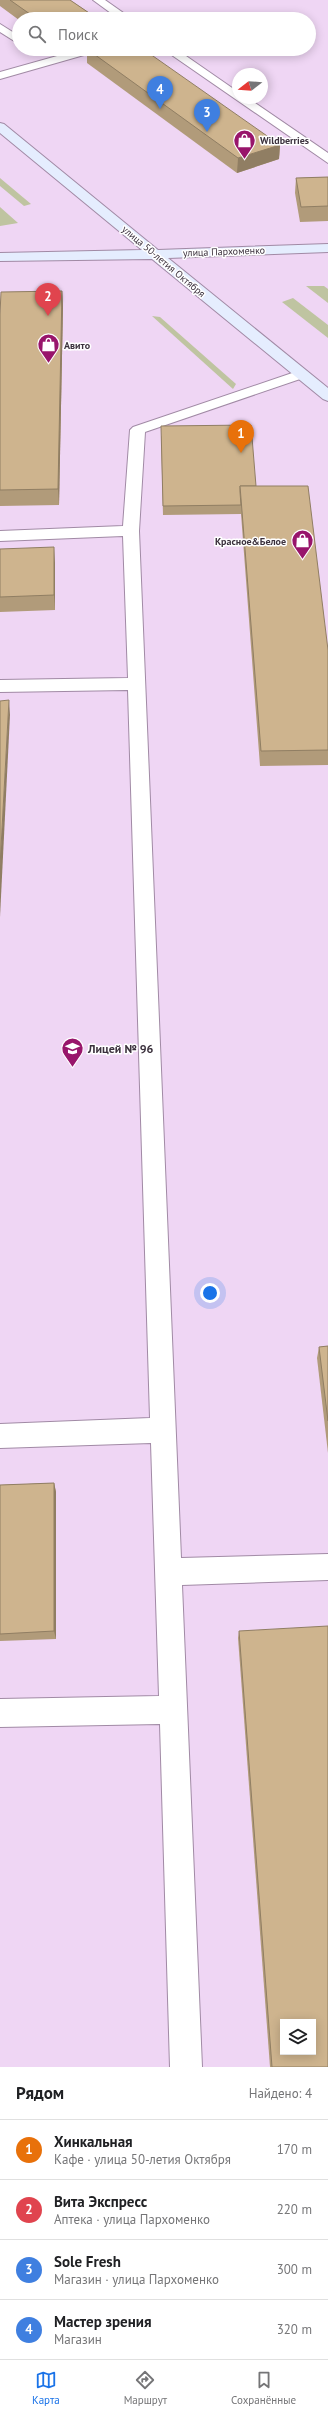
<!DOCTYPE html>
<html lang="ru">
<meta charset="utf-8">
<style>
:root{--surface:#fff;--page:#f6f6f6;--text:#202124;--muted:#757577;--line:#e0e0e0;--accent:#1a73e8}
body{margin:0;font-family:"PT Sans",sans-serif;background:var(--page);color:var(--text)}
.controls{position:absolute;right:12px;bottom:12px;display:grid;overflow:hidden;border-radius:0px;box-shadow:0 2px 10px #0003}
.controls button{width:36px;height:36px;display:grid;place-items:center;padding:0;border:0;border-bottom:1px solid var(--line);background:var(--surface);color:var(--text);font:20px sans-serif}
.compass{position:absolute;left:232px;top:68px;width:36px;height:36px;border-radius:50%;background:var(--surface);box-shadow:0 2px 10px #0003;rotate:253deg}
.you{position:absolute;left:210px;top:1293px;width:14px;height:14px;margin:-10px;border:3px solid #fff;border-radius:50%;background:#1a73e8;box-shadow:0 0 0 6px #1a73e833}
.badge{display:grid;place-items:center;width:26px;height:26px;border-radius:50%;background:var(--accent);color:#fff;font-size:13px;font-weight:700}
.pin{position:absolute;translate:-50% -33px;filter:drop-shadow(0 1px 2px #0008)}
.pin::after{content:'';position:absolute;top:21px;width:14px;height:12px;background:inherit;clip-path:polygon(0 0,100% 0,50% 100%)}
.list{margin:0;padding:0;list-style:none}
h2{display:flex;justify-content:space-between;align-items:center;height:52px;margin:0;padding:0 16px;font-size:17px}
h2 small{font-size:13px;font-weight:400;color:var(--muted)}
.list li{display:grid;grid-template-columns:26px 1fr auto;gap:12px;align-items:center;box-sizing:border-box;height:60px;padding:0 16px;border-top:1px solid var(--line)}
.list b{display:block;font-size:15px;white-space:nowrap}
.list p{margin:0;font-size:13px;white-space:nowrap;color:var(--muted)}
.list em{font-size:13px;font-style:normal;color:var(--muted)}
.icon{flex:none;width:22px;height:22px;fill:none;stroke:currentColor;stroke-width:2;stroke-linecap:round;stroke-linejoin:round}
.map{position:relative;flex:none;width:328px;height:2067px;overflow:hidden}
.search{position:absolute;background:var(--surface);box-shadow:0 2px 10px #0003;left:12px;right:12px;top:12px;height:44px;display:flex;align-items:center;gap:10px;box-sizing:border-box;padding:0 14px;border-radius:22px;color:var(--muted);font-size:15px}
.sheet{height:292px;background:var(--surface)}
nav{display:flex;justify-content:space-around;align-items:center;box-sizing:border-box;height:56px;border-top:1px solid var(--line);background:var(--surface);font-size:11px;color:var(--muted)}
nav a{display:grid;justify-items:center;gap:2px}
nav .on{color:var(--accent)}
.map>svg:first-child{display:block}
.green{fill:#bfc4a1}
.lines{fill:none;stroke-linecap:round;stroke-linejoin:round}
.lane-casing{stroke:#a18aa5;stroke-width:2}
.secondary-casing{stroke:#a18aa5;stroke-width:2}
.lane{fill:#fff;fill-rule:evenodd}
.secondary{fill:#e5edfe;fill-rule:evenodd}
.wall{fill:#b19b7a}
.shaded-wall{fill:#907e63}
.building{fill:#ceb48e;stroke:#907e63;fill-rule:evenodd}
.labels{text-anchor:middle;stroke-width:3;stroke-linejoin:round;paint-order:stroke}
.far-poi-label{font-size:10px;font-weight:bold;fill:#3b313d;stroke:#fff;text-anchor:start}
.far-street-label{font-size:10px;fill:#3b313d;stroke:#fff}
.poi-label{font-size:12px;font-weight:bold;fill:#3b313d;stroke:#fff;text-anchor:start}
</style>
<div class="map">
<svg width="328" height="2067" viewBox="0 0 328 2067">
<rect width="100%" height="100%" fill="#efd6f4"/>
<g class="green">
<polygon points="0,178 31,204 24,206 0,186"/>
<polygon points="0,207 18,223 0,226"/>
<polygon points="306,286 324,286 328,289 328,303"/>
<polygon points="293,298 328,325 328,338 282,302"/>
<polygon points="152,316 160,317 236,384 233,389"/>
</g>
<g class="lines">
<defs>
<g id="lane">
<polygon points="93,0 105,0 132,19 119,19"/>
<polygon points="0,24 19,36 19,44 0,32"/>
<polygon points="82,49 100,49 98,51 0,79 0,72"/>
<polygon points="163,49 176,49 238,92 238,98 248,98 328,153 328,163"/>
<polygon points="301,370 306,371 308,374 306,377 145,432 139,531 181,1558 328,1554 328,1580 182,1585 202,2067 170,2067 160,1724 0,1727 0,1699 159,1696 151,1443 0,1448 0,1424 150,1418 128,690 0,692 0,680 128,678 123,536 0,541 0,531 123,526 130,430 133,427"/>
</g>
<polygon id="secondary" points="0,123 4,124 158,250 328,244 328,252 168,258 328,388 328,401 323,399 152,259 0,261 0,253 142,250 0,133"/>
</defs>
<use href="#lane" class="lane-casing"/>
<use href="#secondary" class="secondary-casing"/>
<use href="#lane" class="lane"/>
<use href="#secondary" class="secondary"/>
</g>
<g class="wall">
<polygon points="0,0 70,0 98,19 19,19 19,20 0,6"/>
<polygon points="87,49 280,145 279,159 237,173 87,63"/>
<polygon points="328,177 328,221 300,222 295,193 296,178"/>
<polygon points="62,291 63,307 59,505 0,506 0,314"/>
<polygon points="161,436 256,486 328,650 328,765 260,766 241,514 163,515"/>
<polygon points="0,549 55,563 55,610 0,612"/>
<polygon points="328,1346 328,1453 317,1358 319,1347"/>
<polygon points="54,1483 56,1492 56,1639 0,1641 0,1485"/>
<polygon points="239,1631 328,2067 270,2067 238,1638"/>
</g>
<g class="shaded-wall">
<polygon points="280,145 279,159 237,173 238,158"/>
<polygon points="62,291 63,307 59,505 58,489"/>
<polygon points="54,547 55,563 55,610 54,595"/>
<polygon points="9,700 10,715 0,917 0,866"/>
<polygon points="54,1483 56,1492 56,1639 54,1631"/>
</g>
<g class="building">
<polygon points="10,0 70,0 98,19 37,19"/>
<polygon points="87,49 143,49 280,145 238,158"/>
<polygon points="328,177 328,206 301,207 296,178"/>
<polygon points="62,291 58,489 0,490 0,314 1,292"/>
<polygon points="251,425 256,486 240,486 240,492 241,505 163,506 161,426"/>
<polygon points="240,486 308,486 328,650 328,750 261,751"/>
<polygon points="54,547 54,595 0,597 0,549"/>
<polygon points="9,700 0,866 0,701"/>
<polygon points="328,1346 328,1421 319,1347"/>
<polygon points="54,1483 54,1631 0,1634 0,1485"/>
<path d="M328 1626V2067H272L239 1631ZM283 2022H313V2052H283Z"/>
</g>
<defs>
<symbol id="shop-pin" viewBox="-11 -11 22 30"><path d="M0 17L-7.5 6A9.5 9.5 0 1 1 7.5 6Z" fill="#98156b" stroke="#fff"/><path d="M-5-2.5h2.3a2.7 3.5 0 0 1 5.4 0H5L5.5 6h-11ZM-1.5-2.5h3a1.5 2.3 0 0 0-3 0Z" fill="#fff"/></symbol>
<symbol id="school-pin" viewBox="-11 -11 22 30"><path d="M0 17L-7.5 6A9.5 9.5 0 1 1 7.5 6Z" fill="#98156b" stroke="#fff"/><path d="M0-5L7-2L0 1L-7-2ZM-4 1L0 2.5L4 1V4Q0 6-4 4Z" fill="#fff"/></symbol>
</defs>
<g fill-rule="evenodd">
<use href="#shop-pin" x="232" y="128" width="25" height="34"/>
<use href="#shop-pin" x="36" y="332" width="25" height="34"/>
<use href="#shop-pin" x="290" y="528" width="25" height="34"/>
<use href="#school-pin" x="60" y="1036" width="25" height="34"/>
</g>
<g class="labels">
<g class="far-poi-label">
<text x="260" y="144">Wildberries</text>
<text x="64" y="349">Авито</text>
<text x="286" y="545" text-anchor="end">Красное&amp;Белое</text>
</g>
<g class="far-street-label">
<text transform="translate(224 251) rotate(-2)" y="4">улица Пархоменко</text>
<text transform="translate(164 261) rotate(40)" y="4">улица 50-летия Октября</text>
</g>
<g class="poi-label">
<text x="88" y="1053">Лицей № 96</text>
</g>
</g>
</svg>
<div class="controls">
<button><svg class="icon" aria-label="layers" viewBox="0 0 24 24"><path d="M12 4l9 5-9 5-9-5zM3 14l9 5 9-5"/></svg></button>
</div>
<svg class="compass" viewBox="-18 -18 36 36"><path d="M0-13l5 13h-10z" fill="#e53935"/><path d="M0 13l5-13h-10z" fill="#757577"/></svg>
<div class="you"></div>
<div class="pin badge" style="left:241px;top:453px;background:#e8710a">1</div>
<div class="pin badge" style="left:48px;top:316px;background:#e0444e">2</div>
<div class="pin badge" style="left:207px;top:132px;background:#3f7fe0">3</div>
<div class="pin badge" style="left:160px;top:109px;background:#3f7fe0">4</div>
<div class="search"><svg class="icon" aria-label="search" viewBox="0 0 24 24"><circle cx="10" cy="10" r="6"/><path d="M15 15l6 6"/></svg>Поиск</div>
</div>
<section class="sheet">
<h2>Рядом<small>Найдено: 4</small></h2>
<ul class="list">
<li><span class="badge" style="background:#e8710a">1</span><div><b>Хинкальная</b><p>Кафе · улица 50-летия Октября</p></div><em>170 m</em></li>
<li><span class="badge" style="background:#e0444e">2</span><div><b>Вита Экспресс</b><p>Аптека · улица Пархоменко</p></div><em>220 m</em></li>
<li><span class="badge" style="background:#3f7fe0">3</span><div><b>Sole Fresh</b><p>Магазин · улица Пархоменко</p></div><em>300 m</em></li>
<li><span class="badge" style="background:#3f7fe0">4</span><div><b>Мастер зрения</b><p>Магазин</p></div><em>320 m</em></li>
</ul>
</section>
<nav>
<a class="on"><svg class="icon" aria-label="map" viewBox="0 0 24 24"><path d="M3 6l6-2 6 2 6-2v14l-6 2-6-2-6 2zM9 4v14M15 6v14"/></svg>Карта</a>
<a><svg class="icon" aria-label="directions" viewBox="0 0 24 24"><path d="M12 3l9 9-9 9-9-9zM9 14v-3h6M13 9l2 2-2 2"/></svg>Маршрут</a>
<a><svg class="icon" aria-label="saved" viewBox="0 0 24 24"><path d="M7 4h10v16l-5-4-5 4z"/></svg>Сохранённые</a>
</nav>
